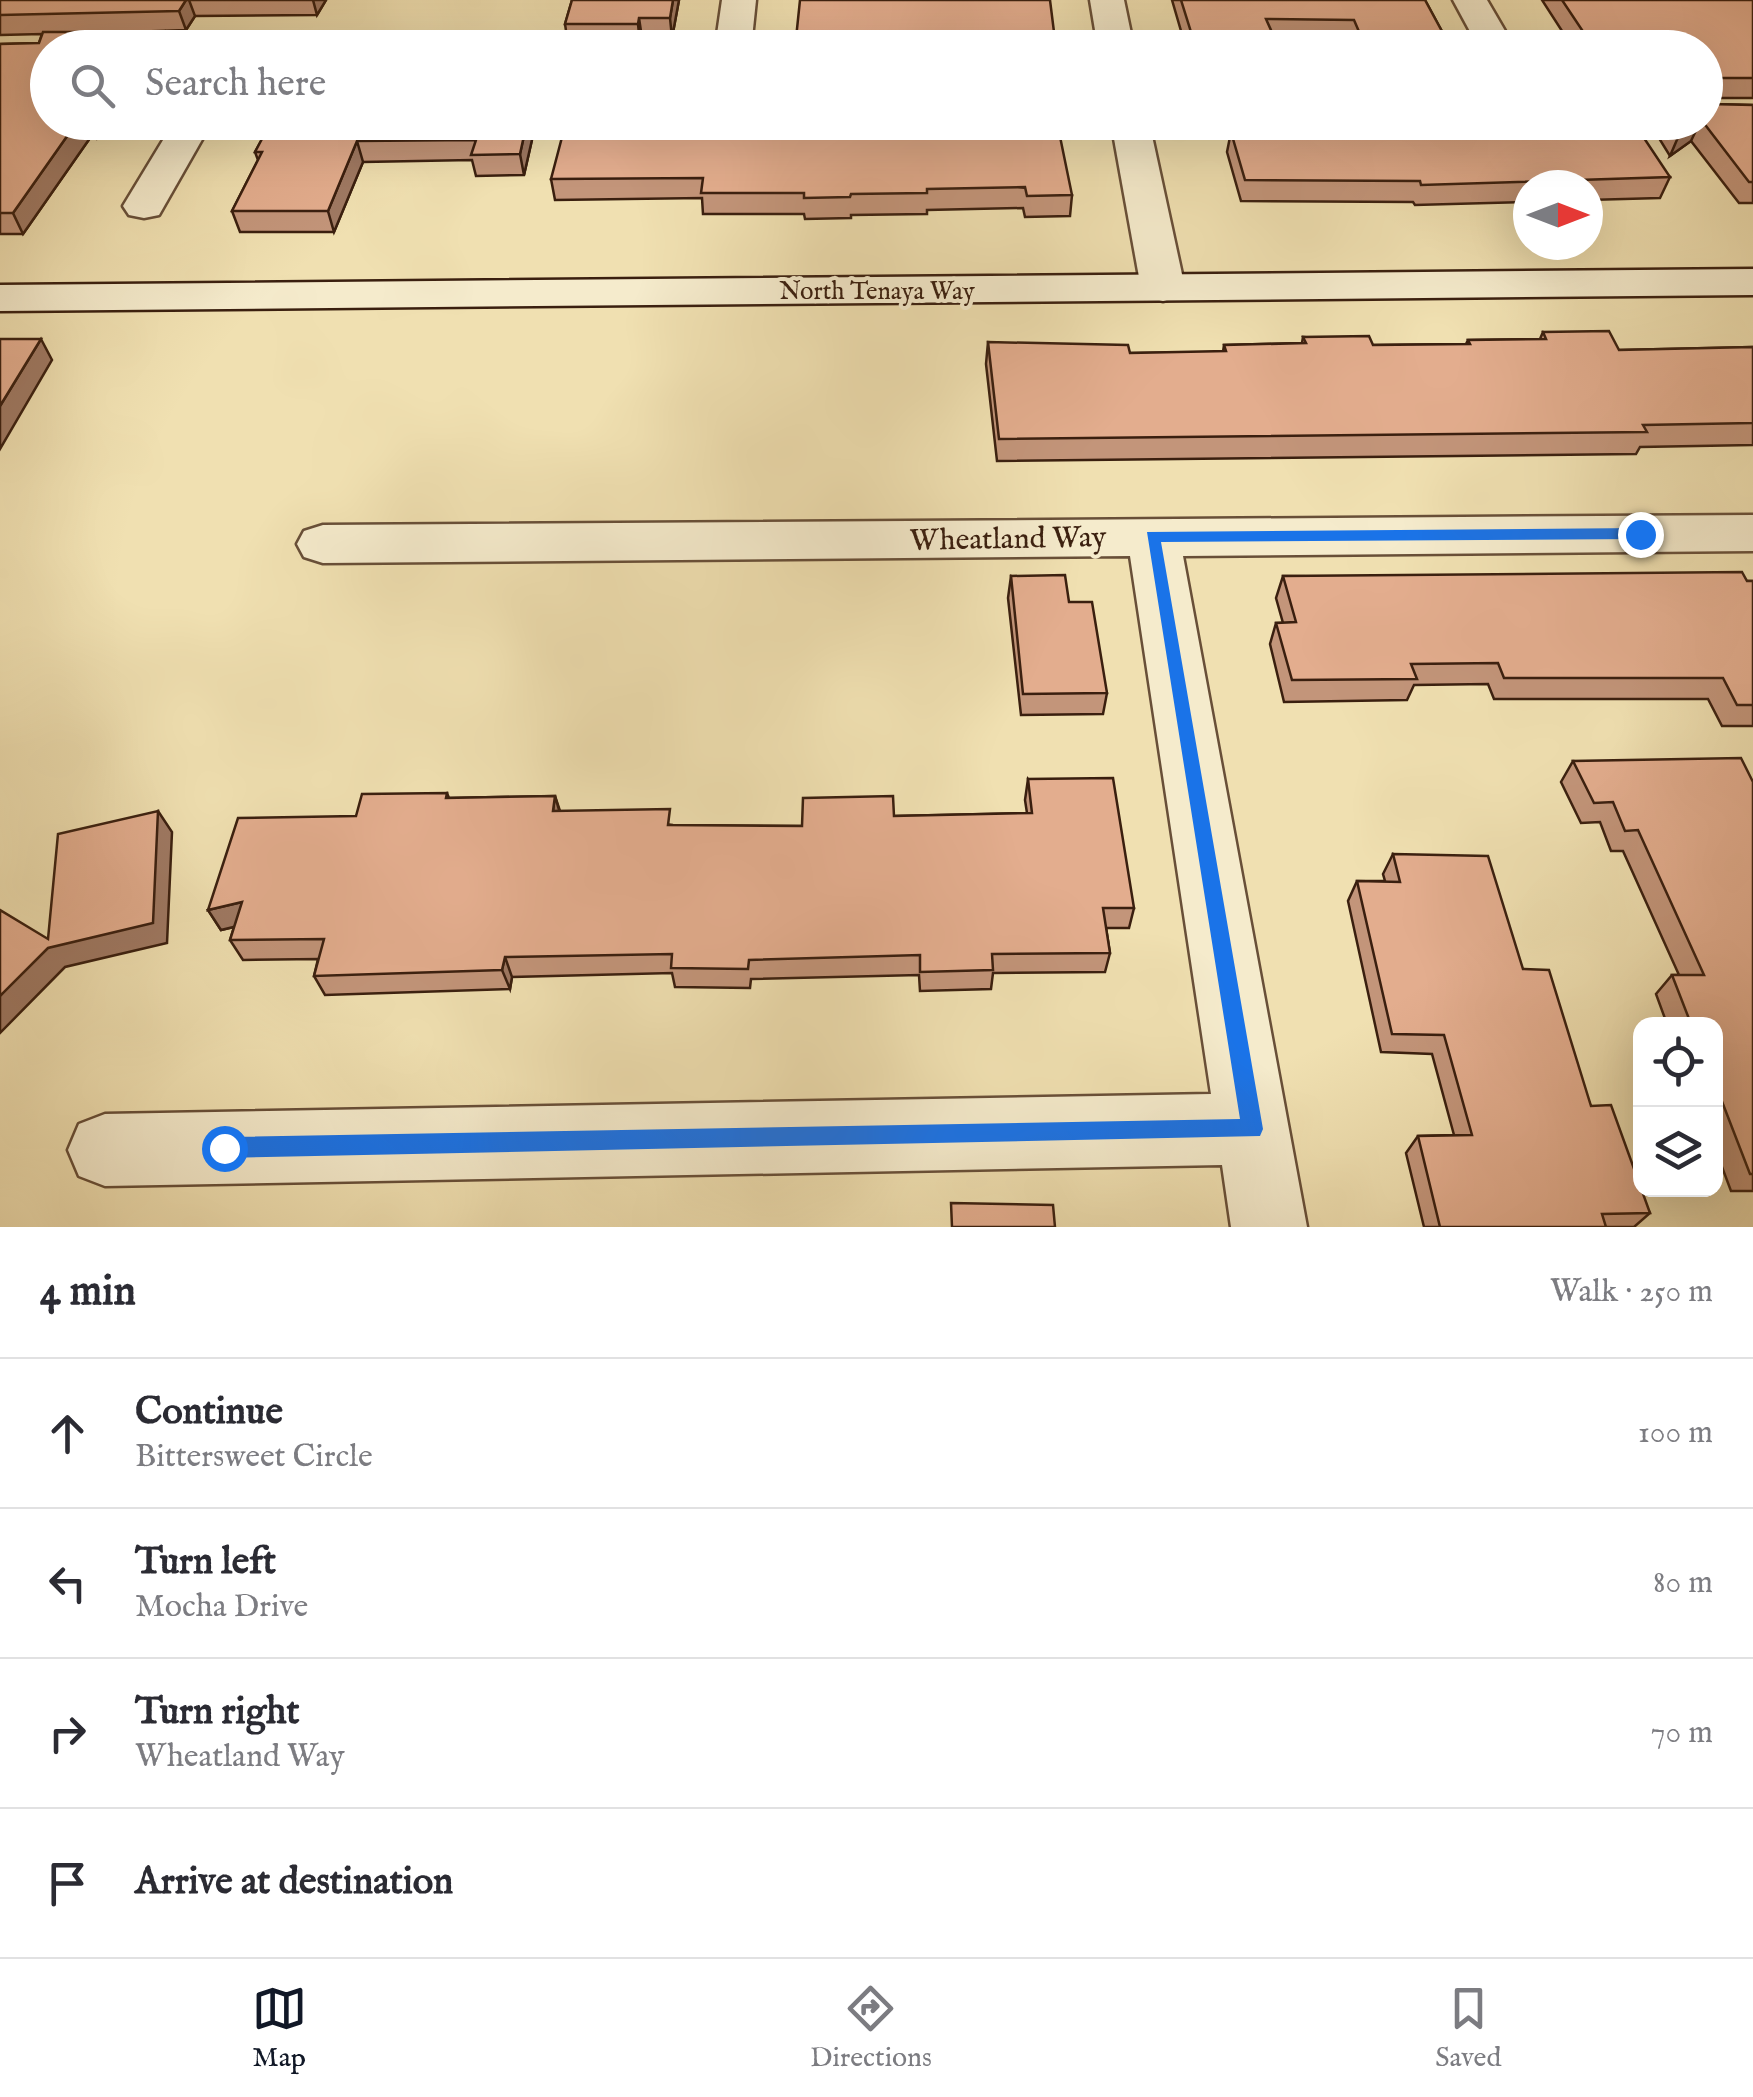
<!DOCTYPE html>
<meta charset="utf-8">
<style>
:root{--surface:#fff;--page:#f2f2f3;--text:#2b2b33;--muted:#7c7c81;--line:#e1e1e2;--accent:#111827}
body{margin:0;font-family:"IM FELL English",serif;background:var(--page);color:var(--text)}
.controls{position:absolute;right:30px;bottom:30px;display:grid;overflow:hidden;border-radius:20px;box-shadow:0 10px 40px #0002}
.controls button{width:90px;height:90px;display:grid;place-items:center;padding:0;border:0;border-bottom:2px solid var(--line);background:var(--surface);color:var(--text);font:50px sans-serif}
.compass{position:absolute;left:1513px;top:170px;width:90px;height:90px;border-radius:50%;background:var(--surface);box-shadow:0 10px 40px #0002;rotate:90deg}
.stop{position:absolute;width:30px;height:30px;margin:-22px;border:8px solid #1a73e8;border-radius:50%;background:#fff}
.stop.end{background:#1a73e8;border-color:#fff;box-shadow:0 2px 10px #0008}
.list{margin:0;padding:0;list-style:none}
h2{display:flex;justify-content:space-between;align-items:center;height:130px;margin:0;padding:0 40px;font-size:42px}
h2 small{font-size:32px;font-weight:400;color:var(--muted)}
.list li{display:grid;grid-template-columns:65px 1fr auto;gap:30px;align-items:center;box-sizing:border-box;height:150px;padding:0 40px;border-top:2px solid var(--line)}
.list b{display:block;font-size:38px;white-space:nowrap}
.list p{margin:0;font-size:32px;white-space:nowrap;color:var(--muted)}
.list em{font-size:32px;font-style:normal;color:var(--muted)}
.icon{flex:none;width:55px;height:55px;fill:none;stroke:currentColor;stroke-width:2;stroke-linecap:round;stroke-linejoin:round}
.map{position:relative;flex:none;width:1753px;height:1227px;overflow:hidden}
.search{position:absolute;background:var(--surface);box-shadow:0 10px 40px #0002;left:30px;right:30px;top:30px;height:110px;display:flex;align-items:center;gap:25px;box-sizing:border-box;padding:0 35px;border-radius:55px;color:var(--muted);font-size:38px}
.sheet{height:730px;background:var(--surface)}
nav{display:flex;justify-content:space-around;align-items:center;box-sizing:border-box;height:140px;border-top:2px solid var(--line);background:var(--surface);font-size:28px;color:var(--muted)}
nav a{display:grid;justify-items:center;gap:5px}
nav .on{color:var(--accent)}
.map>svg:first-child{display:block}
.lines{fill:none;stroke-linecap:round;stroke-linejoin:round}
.minor-casing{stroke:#684f38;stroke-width:5}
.secondary-casing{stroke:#3a1f0f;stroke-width:5}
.minor{fill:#f5ebcc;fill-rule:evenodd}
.secondary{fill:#f5ebcc;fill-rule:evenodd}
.wall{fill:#c3957a;stroke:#3a1f0f;stroke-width:2.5}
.shaded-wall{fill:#9f7963;stroke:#3a1f0f;stroke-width:2.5}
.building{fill:#e3ad8e;stroke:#3a1f0f;stroke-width:2.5}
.route{fill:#1a73e8}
.labels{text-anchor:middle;stroke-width:8;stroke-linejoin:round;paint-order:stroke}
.far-street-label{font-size:25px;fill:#3a1f0f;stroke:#f5ebcc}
.street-label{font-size:30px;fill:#3a1f0f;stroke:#f5ebcc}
</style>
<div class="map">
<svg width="1753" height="1227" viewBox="0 0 1753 1227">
<rect width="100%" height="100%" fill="#f0e0b1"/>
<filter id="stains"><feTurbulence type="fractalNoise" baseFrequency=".002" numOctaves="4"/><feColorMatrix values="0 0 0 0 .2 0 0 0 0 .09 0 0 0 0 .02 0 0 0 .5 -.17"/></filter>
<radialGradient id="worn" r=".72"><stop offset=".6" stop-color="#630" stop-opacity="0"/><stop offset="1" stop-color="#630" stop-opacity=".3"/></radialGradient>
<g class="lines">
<defs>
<g id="minor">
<polygon points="722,0 756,0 751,48 715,48"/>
<polygon points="1090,0 1124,0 1134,48 1098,48"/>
<polygon points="1453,0 1487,0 1515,48 1479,48"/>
<polygon points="239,33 380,37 393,40 397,48 48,48 48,53 44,48 49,40 62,37"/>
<polygon points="174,122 212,122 159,215 144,218 129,215 123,206"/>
<polygon points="1111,122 1149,122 1185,288 1178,297 1163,301 1148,297 1141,288"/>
<polygon points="1753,515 1753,551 1183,556 1307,1227 1231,1227 1222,1165 105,1186 79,1176 68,1150 79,1124 105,1114 1211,1094 1130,556 323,563 304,557 297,544 304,531 323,525"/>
</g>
<polygon id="secondary" points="1753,269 1753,295 0,311 0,285"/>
</defs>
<use href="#minor" class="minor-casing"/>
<use href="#secondary" class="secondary-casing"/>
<use href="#minor" class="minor"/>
<use href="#secondary" class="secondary"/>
</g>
<g class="wall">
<polygon points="0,0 326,0 317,15 195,16 186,30 130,32 165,32 171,48 48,48 48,122 129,122 127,127 104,127 97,138 90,138 23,234 0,234 0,44 39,43 42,34 0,35"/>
<polygon points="572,0 679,0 672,38 642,38 640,44 568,44 565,24"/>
<polygon points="1172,0 1425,0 1451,48 1353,48 1349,40 1275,39 1279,48 1186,48"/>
<polygon points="1542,0 1753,0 1753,98 1710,98 1710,104 1753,105 1753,203 1739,203 1691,141 1670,156 1649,122 1706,122 1706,48 1573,48"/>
<polygon points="258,122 536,122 524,175 476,176 472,160 363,162 334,232 240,232 232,211 258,160 255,152 266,132 261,132"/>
<polygon points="622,122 623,130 675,135 1072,195 1070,216 1025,217 1023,208 927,210 927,214 851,215 851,218 805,219 804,214 703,214 702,198 555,200 551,179"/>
<polygon points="1235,122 1312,122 1315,129 1389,130 1385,122 1459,122 1463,132 1670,177 1660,198 1588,200 1588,185 1528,185 1528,202 1415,205 1413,202 1241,201 1227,152 1231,132 1238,132"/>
<polygon points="1543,332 1619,350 1753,347 1753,445 1640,447 1636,454 997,461 986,364 988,342 1130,353 1223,352 1224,345 1302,343 1303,337 1373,345 1466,344 1468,340 1540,339"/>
<polygon points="1011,576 1069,602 1107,693 1103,714 1021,715 1008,598"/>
<polygon points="1283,576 1753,581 1753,726 1722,726 1708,699 1494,699 1488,684 1414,685 1407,700 1284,702 1270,644 1276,623 1283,623 1276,598"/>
<polygon points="1573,761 1753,782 1753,1191 1731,1191 1716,1151 1716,1024 1667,1024 1656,994 1672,975 1679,975 1623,851 1611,851 1600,822 1581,823 1561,782"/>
<polygon points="1028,779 1134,908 1129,928 1106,928 1110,953 1105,972 993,973 991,989 920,991 919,975 751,979 750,988 675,987 672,973 512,977 510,989 325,995 314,976 318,959 243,960 230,940 234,927 221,930 208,910 356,816 447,793 449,798 555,796 560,811 673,825 802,826 894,816 1027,813 1025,800"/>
<polygon points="1393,854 1523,969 1591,1106 1650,1213 1634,1227 1424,1227 1406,1153 1418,1136 1454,1135 1432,1054 1381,1052 1348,901 1357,881 1385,881 1383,874"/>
</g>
<g class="shaded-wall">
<polygon points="186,0 189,0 195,16 186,30 179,11"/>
<polygon points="313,0 326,0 317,15"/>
<polygon points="673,0 679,0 672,38 670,18"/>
<polygon points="639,18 642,38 640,44 638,24"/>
<polygon points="165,32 171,48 155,48"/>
<polygon points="77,122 83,122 90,138 23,234 13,213"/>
<polygon points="90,122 102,122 104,127 97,138"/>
<polygon points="527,122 536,122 524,175 520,154"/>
<polygon points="1697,122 1700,122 1691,141 1670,156 1679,135"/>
<polygon points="357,141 363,162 334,232 328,211"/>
<polygon points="41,339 52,360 0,449 0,406"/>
<polygon points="555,796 561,817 553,811"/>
<polygon points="158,811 172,832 167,943 65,967 0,1033 0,996"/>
<polygon points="242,902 254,922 221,930 208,910"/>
<polygon points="505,957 512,977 510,989 502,970"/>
</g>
<g class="building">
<polygon points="0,0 186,0 179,11 0,15"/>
<polygon points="572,0 673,0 670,18 639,18 638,24 565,24"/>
<polygon points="800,0 1050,0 1056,48 795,48"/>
<polygon points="1181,0 1425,0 1451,48 1366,48 1354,20 1266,19 1279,48 1196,48"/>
<polygon points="1562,0 1753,0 1753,78 1713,78 1710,104 1753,105 1753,182 1749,182 1703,122 1706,122 1706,48 1594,48"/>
<polygon points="43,32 165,32 155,48 48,48 48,122 77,122 13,213 0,213 0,44 39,43"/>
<polygon points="271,122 527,122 520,154 471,155 476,140 357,141 328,211 232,211 262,152 255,152"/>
<polygon points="566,122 622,122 620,130 674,129 673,135 785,133 786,122 1057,122 1072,195 1027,196 1025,187 927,189 927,193 851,194 850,197 804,198 804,193 701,193 703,178 551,179"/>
<polygon points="1246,122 1312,122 1315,129 1404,130 1400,122 1459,122 1463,132 1638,129 1670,177 1421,185 1420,181 1245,180 1231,132 1250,132"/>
<polygon points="1671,122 1697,122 1679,135"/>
<polygon points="1609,331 1619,350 1753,347 1753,423 1643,425 1647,432 999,439 988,342 1128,345 1130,353 1226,351 1224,345 1306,343 1303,337 1369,336 1373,345 1470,344 1468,340 1546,339 1543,332"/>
<polygon points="0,339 41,339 0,406"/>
<polygon points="1742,572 1747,581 1753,581 1753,705 1737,705 1723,678 1504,678 1498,663 1411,664 1417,679 1292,680 1276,623 1296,622 1283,576"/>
<polygon points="1065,575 1069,602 1092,602 1107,693 1023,694 1011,576"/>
<polygon points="1741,758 1753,782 1753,1174 1750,1174 1716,1086 1716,1024 1691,1024 1672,975 1704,975 1638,830 1625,831 1613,802 1594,803 1573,761"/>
<polygon points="1113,778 1134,908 1103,908 1110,953 992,954 993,970 920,972 920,955 749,960 748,969 671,968 672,954 505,957 502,970 314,976 324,939 230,940 242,902 208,910 238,818 356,816 362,794 447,793 446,798 555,796 553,811 670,809 668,825 802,826 803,798 893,796 894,816 1032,813 1028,779"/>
<polygon points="158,811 153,923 48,948 0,996 0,910 48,939 58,834"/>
<polygon points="1393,854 1488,856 1523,969 1549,970 1591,1106 1611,1105 1650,1213 1602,1214 1606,1227 1440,1227 1418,1136 1472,1135 1444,1035 1392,1034 1357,881 1400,882"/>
<polygon points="951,1203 1053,1205 1055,1227 952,1227"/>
</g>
<polygon class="route" points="1640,528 1648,534 1640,539 1161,542 1263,1129 1260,1136 224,1158 216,1155 213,1148 216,1140 224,1137 1240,1119 1147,532"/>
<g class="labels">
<g class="far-street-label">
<text x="877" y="299">North Tenaya Way</text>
</g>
<g class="street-label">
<text transform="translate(1008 538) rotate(-1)" y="10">Wheatland Way</text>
</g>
</g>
<rect width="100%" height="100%" filter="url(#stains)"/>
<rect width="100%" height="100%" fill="url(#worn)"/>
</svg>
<div class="controls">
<button><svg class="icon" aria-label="locate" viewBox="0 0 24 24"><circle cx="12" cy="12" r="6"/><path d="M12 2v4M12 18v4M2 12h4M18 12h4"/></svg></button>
<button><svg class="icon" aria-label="layers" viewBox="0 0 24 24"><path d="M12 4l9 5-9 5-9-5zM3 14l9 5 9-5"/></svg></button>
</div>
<svg class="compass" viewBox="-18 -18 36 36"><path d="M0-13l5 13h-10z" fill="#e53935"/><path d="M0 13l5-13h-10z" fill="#7c7c81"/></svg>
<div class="stop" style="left:224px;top:1148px"></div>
<div class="stop end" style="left:1640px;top:534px"></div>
<div class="search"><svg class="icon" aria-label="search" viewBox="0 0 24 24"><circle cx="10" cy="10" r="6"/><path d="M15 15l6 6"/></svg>Search here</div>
</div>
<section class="sheet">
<h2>4 min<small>Walk · 250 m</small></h2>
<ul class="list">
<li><svg class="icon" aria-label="ahead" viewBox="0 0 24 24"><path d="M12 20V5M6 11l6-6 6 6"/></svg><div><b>Continue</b><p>Bittersweet Circle</p></div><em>100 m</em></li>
<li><svg class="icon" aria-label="left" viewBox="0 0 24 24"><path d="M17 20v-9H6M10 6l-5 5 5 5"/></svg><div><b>Turn left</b><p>Mocha Drive</p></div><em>80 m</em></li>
<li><svg class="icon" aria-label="right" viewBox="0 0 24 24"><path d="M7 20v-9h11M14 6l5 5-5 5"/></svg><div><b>Turn right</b><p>Wheatland Way</p></div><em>70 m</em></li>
<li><svg class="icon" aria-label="arrive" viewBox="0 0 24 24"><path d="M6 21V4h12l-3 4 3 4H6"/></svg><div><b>Arrive at destination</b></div></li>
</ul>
</section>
<nav>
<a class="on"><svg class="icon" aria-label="map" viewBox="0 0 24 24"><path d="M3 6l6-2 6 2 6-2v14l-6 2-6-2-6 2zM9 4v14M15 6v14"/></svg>Map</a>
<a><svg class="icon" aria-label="directions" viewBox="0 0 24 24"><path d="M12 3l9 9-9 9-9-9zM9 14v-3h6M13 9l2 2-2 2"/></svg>Directions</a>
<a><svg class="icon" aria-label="saved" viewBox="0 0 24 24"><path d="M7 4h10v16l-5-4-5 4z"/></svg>Saved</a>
</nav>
